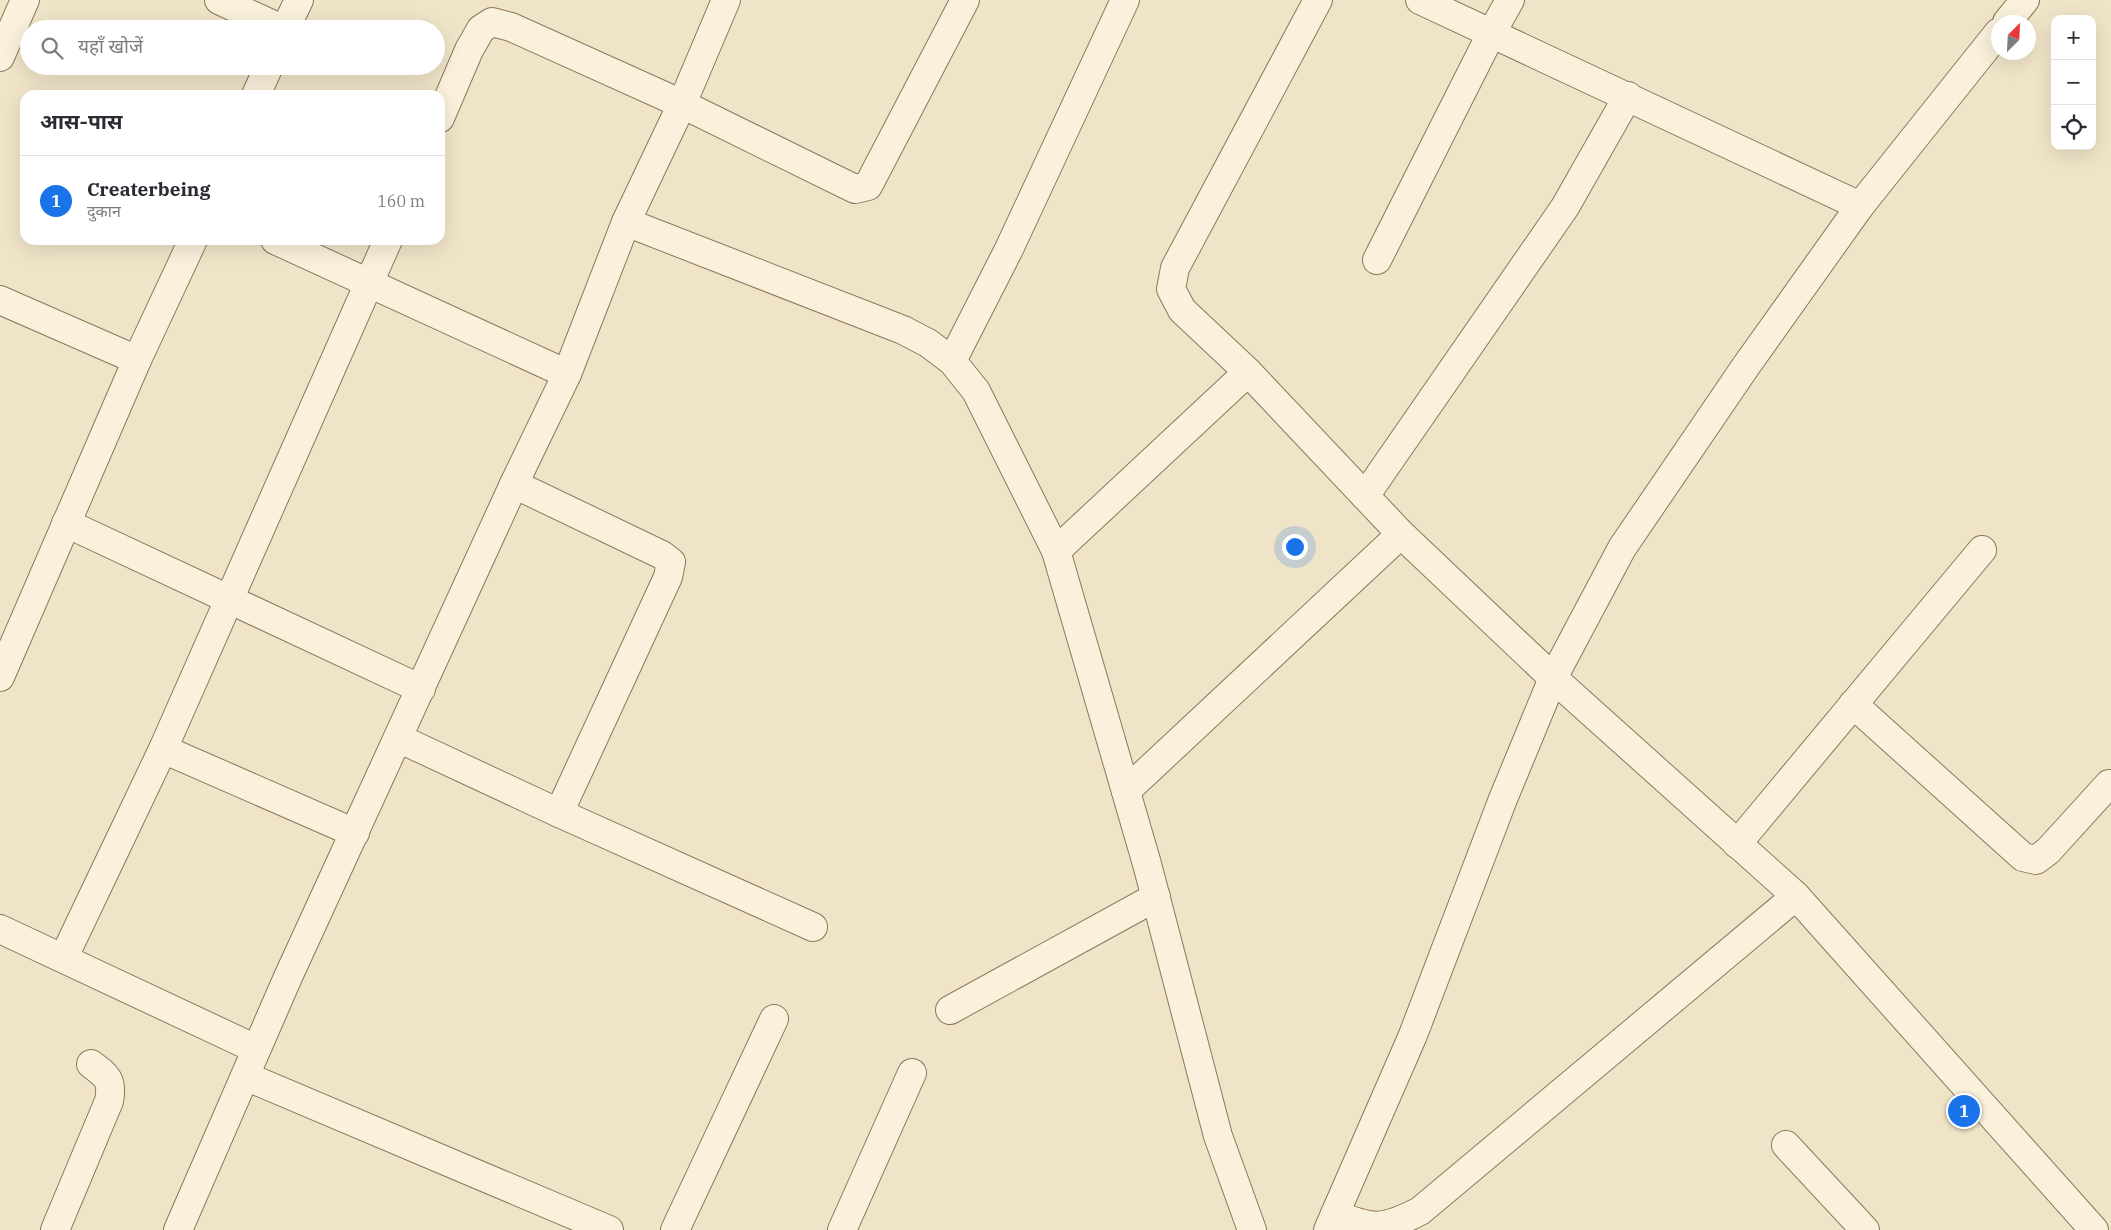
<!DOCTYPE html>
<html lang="hi">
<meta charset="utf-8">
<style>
:root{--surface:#fff;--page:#f2f2f3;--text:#2b2b33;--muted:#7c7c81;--line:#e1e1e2;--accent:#1a73e8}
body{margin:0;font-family:"IBM Plex Serif","Noto Sans Devanagari",serif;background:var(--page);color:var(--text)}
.controls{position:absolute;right:15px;top:15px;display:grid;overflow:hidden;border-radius:10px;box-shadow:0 5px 20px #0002}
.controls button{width:45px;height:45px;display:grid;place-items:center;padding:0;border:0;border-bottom:1px solid var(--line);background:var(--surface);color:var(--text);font:25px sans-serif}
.compass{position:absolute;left:1991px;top:15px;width:45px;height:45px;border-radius:50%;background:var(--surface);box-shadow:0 5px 20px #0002;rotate:24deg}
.you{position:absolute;left:1294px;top:546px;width:18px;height:18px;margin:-12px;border:4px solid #fff;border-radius:50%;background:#1a73e8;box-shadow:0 0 0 8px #1a73e833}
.badge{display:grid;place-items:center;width:32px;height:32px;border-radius:50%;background:var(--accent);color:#fff;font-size:16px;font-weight:700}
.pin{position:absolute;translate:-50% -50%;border:2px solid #fff;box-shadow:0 1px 5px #0006}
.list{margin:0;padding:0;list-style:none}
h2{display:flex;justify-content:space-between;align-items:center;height:65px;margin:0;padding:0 20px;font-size:21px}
h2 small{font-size:16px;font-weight:400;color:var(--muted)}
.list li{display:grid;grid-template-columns:32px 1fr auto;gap:15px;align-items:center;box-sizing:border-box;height:90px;padding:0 20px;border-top:1px solid var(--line)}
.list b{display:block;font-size:19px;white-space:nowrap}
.list p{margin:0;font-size:16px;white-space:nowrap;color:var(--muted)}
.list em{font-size:16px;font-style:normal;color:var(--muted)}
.icon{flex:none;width:28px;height:28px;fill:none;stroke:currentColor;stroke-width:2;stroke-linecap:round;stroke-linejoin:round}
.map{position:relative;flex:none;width:2111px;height:1230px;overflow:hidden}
.search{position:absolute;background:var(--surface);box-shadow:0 5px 20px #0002;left:20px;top:20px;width:425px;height:55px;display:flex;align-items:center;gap:12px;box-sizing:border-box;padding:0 18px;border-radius:28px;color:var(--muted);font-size:19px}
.panel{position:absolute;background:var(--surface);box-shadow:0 5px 20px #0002;left:20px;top:90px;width:425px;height:155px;border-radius:15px}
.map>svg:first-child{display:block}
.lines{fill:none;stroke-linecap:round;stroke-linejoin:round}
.minor-casing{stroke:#8d765c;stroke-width:30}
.minor{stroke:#faf1dc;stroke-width:28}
</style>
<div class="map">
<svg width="2111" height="1230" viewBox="0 0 2111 1230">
<rect width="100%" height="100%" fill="#f0e4c8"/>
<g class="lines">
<defs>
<g id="minor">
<polyline points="219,0 282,29"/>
<polyline points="1318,0 1175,268 1171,289 1182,310 1248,372 1401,534 1553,678 1796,896 2094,1230"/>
<polyline points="1420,0 1860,206"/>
<polyline points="2007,22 2025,0"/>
<polyline points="285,29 299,0"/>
<polyline points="0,57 25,0"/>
<polyline points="256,95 269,66"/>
<polyline points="440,118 469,50 481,29 492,22 511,27 682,104 855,189 868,186 965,0"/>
<polyline points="626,222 682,104 726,0"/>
<polyline points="275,240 567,374"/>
<polyline points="1377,260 1491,34 1510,0"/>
<polyline points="0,300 137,360 193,240"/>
<polyline points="952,361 1009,249 1125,0"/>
<polyline points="514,484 662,555 671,562 668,577 559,813"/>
<polyline points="1365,496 1565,207 1628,96"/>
<polyline points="66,523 421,689"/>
<polyline points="1056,551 1248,372"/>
<polyline points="0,677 137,360"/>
<polyline points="1853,704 2023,857 2036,860 2048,851 2109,784"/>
<polyline points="398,738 559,813 813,927"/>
<polyline points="163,749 388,240"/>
<polyline points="1126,791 1401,534"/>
<polyline points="1737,844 1982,550"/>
<polyline points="0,929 256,1049"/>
<polyline points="64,957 163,749 355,833"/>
<polyline points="950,1010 1156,897"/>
<polyline points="245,1076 609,1230"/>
<polyline points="1786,1145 1865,1230"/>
<path d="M1335 1214C1373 1230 1383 1230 1420 1211L1796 896"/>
<path d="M55 1230 109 1101C113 1080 107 1076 91 1064"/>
<polyline points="178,1230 288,977 514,484 567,374 626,222 903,330 928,343 952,361 976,391 1056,551 1147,864 1218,1136 1252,1230"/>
<polyline points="675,1230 774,1019"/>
<polyline points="842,1230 912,1073"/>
<polyline points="1328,1230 1413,1035 1503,799 1553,678 1622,548 1746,366 1860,206 1998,33"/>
</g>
</defs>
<use href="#minor" class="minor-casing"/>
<use href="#minor" class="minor"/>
</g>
</svg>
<div class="controls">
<button>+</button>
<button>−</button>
<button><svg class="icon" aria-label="locate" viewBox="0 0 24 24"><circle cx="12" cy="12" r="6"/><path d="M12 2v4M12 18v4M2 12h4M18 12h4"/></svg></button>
</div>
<svg class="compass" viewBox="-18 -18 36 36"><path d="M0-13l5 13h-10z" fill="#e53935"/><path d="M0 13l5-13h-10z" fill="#7c7c81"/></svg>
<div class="you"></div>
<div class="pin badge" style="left:1964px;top:1111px">1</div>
<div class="search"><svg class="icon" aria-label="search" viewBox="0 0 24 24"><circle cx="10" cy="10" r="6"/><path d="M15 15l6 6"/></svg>यहाँ खोजें</div>
<section class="panel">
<h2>आस-पास<small></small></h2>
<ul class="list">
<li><span class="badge">1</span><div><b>Createrbeing</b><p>दुकान</p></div><em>160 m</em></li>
</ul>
</section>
</div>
